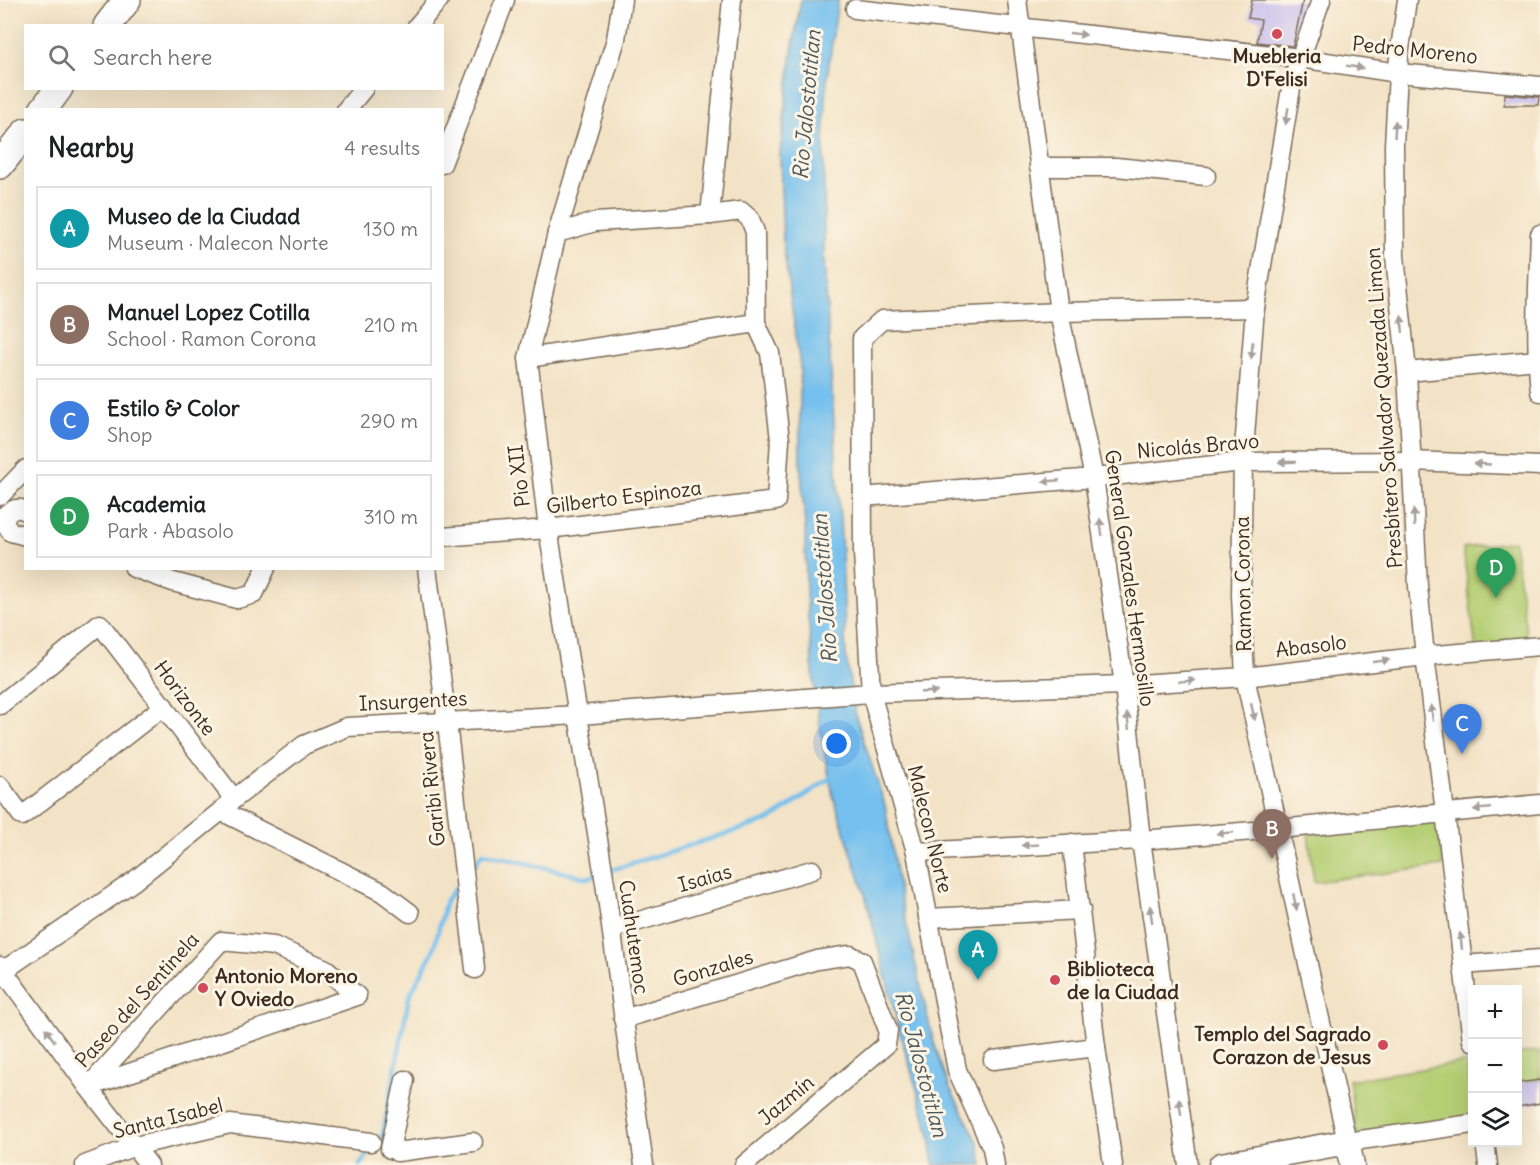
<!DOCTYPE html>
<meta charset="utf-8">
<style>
:root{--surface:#fff;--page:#f6f6f6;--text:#202124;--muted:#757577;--line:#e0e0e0;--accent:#ea580c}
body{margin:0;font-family:Delius,sans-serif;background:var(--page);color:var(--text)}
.controls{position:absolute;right:18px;bottom:18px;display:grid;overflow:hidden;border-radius:0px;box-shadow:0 6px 24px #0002}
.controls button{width:54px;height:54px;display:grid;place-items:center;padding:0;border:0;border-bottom:2px solid var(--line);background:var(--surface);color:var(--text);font:30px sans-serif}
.you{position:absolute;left:837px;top:744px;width:21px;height:21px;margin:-15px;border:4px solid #fff;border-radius:50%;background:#1a73e8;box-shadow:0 0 0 9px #1a73e833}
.badge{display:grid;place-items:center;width:39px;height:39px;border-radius:50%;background:var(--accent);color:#fff;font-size:20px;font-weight:700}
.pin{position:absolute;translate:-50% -50px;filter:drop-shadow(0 2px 3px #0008)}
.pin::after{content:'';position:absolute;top:32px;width:21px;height:18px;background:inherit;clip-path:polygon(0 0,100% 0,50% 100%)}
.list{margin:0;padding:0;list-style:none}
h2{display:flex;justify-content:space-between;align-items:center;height:78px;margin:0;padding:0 24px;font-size:26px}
h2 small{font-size:20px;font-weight:400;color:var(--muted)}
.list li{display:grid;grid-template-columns:39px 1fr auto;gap:18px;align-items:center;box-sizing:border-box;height:84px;margin:0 12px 12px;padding:0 12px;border:2px solid var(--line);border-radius:0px}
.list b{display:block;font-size:22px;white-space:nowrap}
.list p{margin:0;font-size:20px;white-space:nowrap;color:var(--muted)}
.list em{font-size:20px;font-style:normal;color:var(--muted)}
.icon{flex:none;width:33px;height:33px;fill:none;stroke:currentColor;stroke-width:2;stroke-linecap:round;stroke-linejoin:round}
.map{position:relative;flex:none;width:1540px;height:1165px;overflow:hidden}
.search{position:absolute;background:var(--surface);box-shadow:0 6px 24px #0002;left:24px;top:24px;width:420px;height:66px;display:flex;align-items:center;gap:15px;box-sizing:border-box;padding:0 21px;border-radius:0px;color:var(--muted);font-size:22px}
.panel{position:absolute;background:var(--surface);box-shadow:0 6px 24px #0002;left:24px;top:108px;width:420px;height:462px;border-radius:0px}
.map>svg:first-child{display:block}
.green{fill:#b5cf74;stroke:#787c49;stroke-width:1.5}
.water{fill:#74c0ee;stroke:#587586;stroke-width:1.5}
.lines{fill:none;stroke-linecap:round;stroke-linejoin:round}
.stream{stroke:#74c0ee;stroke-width:4.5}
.building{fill:#c4b9ef}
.street-casing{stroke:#7b6b59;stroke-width:21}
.secondary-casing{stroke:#7b6b59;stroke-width:27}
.primary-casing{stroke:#7b6b59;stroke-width:30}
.street{stroke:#fff;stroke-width:18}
.secondary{stroke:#fff;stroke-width:24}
.primary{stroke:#fff;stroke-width:27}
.oneway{fill:#a79f9a}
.poi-dot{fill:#d1495b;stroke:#fcf5e5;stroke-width:2}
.labels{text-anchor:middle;stroke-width:6;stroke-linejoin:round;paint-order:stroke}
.street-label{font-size:20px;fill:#3b2a1e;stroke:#fcf5e5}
.poi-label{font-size:20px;font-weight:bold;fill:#3b2a1e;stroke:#fcf5e5;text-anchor:start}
.water-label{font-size:21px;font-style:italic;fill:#4c575c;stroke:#fcf5e5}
</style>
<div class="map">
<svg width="1540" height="1165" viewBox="0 0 1540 1165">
<rect width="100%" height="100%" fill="#fcf5e5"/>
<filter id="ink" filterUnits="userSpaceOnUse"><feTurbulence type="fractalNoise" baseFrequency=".0167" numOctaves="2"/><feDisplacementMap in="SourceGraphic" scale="12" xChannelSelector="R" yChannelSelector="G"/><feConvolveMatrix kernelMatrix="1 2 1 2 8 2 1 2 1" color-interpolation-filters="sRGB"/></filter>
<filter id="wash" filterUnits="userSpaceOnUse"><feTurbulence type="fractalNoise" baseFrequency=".008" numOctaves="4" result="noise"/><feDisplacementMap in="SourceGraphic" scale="24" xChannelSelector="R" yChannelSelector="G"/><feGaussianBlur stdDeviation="1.35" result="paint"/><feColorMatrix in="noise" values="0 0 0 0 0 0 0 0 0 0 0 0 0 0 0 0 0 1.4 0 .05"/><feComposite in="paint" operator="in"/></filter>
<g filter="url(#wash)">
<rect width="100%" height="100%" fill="#f3e3c6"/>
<g class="green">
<polygon points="1514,541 1528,647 1476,651 1463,548"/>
<polygon points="1438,819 1443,866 1314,882 1308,833"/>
<polygon points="1540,1051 1540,1080 1518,1083 1518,1054"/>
<polygon points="1467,1062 1472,1099 1472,1118 1357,1135 1349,1080"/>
</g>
<polygon class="water" points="801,0 838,0 827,79 824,140 824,260 842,553 846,657 856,717 885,805 899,891 933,1040 949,1086 978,1142 983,1165 934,1165 929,1131 898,1026 866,898 833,796 821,734 814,683 806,595 805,525 800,457 800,366 783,245 780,154 792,52"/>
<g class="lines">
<g class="stream">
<polyline points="470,870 483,853 588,878 600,874"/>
<polyline points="608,871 770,820 833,776"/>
<polyline points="360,1165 383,1134 409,997 433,951 446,900 459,884"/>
</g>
</g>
<g id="blocks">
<g class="building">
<polygon points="1252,0 1303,0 1293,46 1257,42 1261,20 1248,18"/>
<polygon points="1505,94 1539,97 1538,105 1504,105"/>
<polygon points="1540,1080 1540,1103 1518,1107 1518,1083"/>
</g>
</g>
</g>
<g filter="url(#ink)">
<use href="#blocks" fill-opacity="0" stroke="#7b6b59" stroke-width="1.5"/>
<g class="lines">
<defs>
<g id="street">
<polyline points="622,0 616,39 557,233 595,222 710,215 732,0"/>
<polyline points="1017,0 1059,312 1094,478 1124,685 1141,840 1188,1165"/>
<polyline points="1321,0 1292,82 1255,308 1243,462 1241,595 1245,677 1347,1142 1472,1124"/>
<polyline points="1407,0 1399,56 1394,145 1395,256 1407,372 1418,586 1425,656 1445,812 1472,1041"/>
<polyline points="855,9 1300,58 1398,73 1540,86"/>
<polyline points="417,26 439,0"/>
<polyline points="346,110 364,88"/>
<polyline points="442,164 505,0"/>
<polyline points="1039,167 1116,167 1206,176"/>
<polyline points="557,233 528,358 548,529 605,883 644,1165"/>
<path d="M1540 234C1538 286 1535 339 1540 392"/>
<polyline points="528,358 756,323"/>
<polyline points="1407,372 1537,360"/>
<polyline points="0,496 26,469"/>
<polyline points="862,497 1094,478 1243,462 1411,461 1540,466"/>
<path d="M26 511C18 506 12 510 5 515V524L11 532 26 536"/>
<polyline points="442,537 548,529 776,501 780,440 770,353 756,323 755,232 750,219 741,211 710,215"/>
<polyline points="134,568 173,582 237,599 254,594 266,568"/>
<polyline points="427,568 447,722 475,969"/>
<polyline points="0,705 100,624 234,799"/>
<polyline points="0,786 22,816 164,706"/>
<polyline points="221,811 382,892 410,913"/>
<polyline points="1072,843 1096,1047 1113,1165"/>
<polyline points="916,852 1141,840 1279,829 1540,804"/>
<polyline points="928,918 1081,910"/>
<polyline points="612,929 812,870"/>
<polygon points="221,941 274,946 326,969 357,996 88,1087"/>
<polyline points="1463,965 1540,959"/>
<polyline points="0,966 88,1087 149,1165"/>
<polyline points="0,973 134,881 221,811 234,799 304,745 347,727 579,715 871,693 1124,685 1245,677 1425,656 1540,646"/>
<polyline points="623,1019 817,960 850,955 862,961 888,1030 886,1045 744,1165"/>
<polyline points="993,1060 1096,1047"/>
<polyline points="1485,1142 1488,1165"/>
<polyline points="390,1149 405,1080"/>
<polyline points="397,1152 473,1142"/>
<polyline points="85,1165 135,1146 230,1124 371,1142"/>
<polyline points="995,1165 992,1148 957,1070 916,852 871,693 863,552 862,338 882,320 1059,312 1255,308"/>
</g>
<polyline id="secondary" points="1221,1165 1347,1142 1352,1165"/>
<g id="primary">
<polyline points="107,26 127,0"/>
<polyline points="43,110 59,88"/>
<polyline points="0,165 26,132"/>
</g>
</defs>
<use href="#street" class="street-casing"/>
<use href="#secondary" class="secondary-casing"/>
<use href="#primary" class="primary-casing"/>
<use href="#street" class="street"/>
<use href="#secondary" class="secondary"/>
<use href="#primary" class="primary"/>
</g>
<defs><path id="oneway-solid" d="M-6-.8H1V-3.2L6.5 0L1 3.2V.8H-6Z" transform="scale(1.5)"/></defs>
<g class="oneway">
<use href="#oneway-solid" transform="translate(1078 34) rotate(6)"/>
<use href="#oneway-solid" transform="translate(1355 67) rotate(9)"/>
<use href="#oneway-solid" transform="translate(1287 116) rotate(99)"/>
<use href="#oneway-solid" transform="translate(1395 129) rotate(-87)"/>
<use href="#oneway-solid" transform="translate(1402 324) rotate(-96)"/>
<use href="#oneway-solid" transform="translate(1252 350) rotate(95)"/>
<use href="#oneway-solid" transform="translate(1287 462) rotate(179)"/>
<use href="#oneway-solid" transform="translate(1482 464) rotate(-177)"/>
<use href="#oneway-solid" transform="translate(1051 481) rotate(175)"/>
<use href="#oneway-solid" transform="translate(1414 518) rotate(-93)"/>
<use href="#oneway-solid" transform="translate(1101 527) rotate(-98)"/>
<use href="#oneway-solid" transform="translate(1381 661) rotate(-7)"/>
<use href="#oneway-solid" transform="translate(1187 681) rotate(-4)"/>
<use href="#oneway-solid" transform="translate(929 692) rotate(-2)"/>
<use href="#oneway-solid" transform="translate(1253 712) rotate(77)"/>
<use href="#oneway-solid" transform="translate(1432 713) rotate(-97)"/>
<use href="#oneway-solid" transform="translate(1128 721) rotate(-96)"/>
<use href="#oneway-solid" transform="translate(1482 809) rotate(175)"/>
<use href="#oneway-solid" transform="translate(1225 833) rotate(176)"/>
<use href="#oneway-solid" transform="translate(1030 845) rotate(177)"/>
<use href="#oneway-solid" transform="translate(1295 902) rotate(78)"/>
<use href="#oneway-solid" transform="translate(1151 914) rotate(-98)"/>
<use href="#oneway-solid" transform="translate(1461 941) rotate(-97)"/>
<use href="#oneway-solid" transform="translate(50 1035) rotate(-126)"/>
<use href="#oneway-solid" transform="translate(1180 1107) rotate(-98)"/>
</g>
</g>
<g class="poi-dot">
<circle cx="1277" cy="34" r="6"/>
<circle cx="1055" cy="980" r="6"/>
<circle cx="203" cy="988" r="6"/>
<circle cx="1383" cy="1045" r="6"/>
</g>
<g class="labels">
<g class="street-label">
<text transform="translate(1415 50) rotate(6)" y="7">Pedro Moreno</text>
<text transform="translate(1384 408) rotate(-94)" y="7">Presbítero Salvador Quezada Limon</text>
<text transform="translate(1198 446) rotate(-5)" y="7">Nicolás Bravo</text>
<text transform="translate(519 476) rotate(-97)" y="7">Pio XII</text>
<text transform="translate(624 497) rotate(-7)" y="7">Gilberto Espinoza</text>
<text transform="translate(1130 578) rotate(82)" y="7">General Gonzales Hermosillo</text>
<text transform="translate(1243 584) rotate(-91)" y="7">Ramon Corona</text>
<text transform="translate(1311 646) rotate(-7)" y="7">Abasolo</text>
<text transform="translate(185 698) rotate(53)" y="7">Horizonte</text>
<text transform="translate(413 701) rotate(-3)" y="7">Insurgentes</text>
<text transform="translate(432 789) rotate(-96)" y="7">Garibi Rivera</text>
<text transform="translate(930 829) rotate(76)" y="7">Malecon Norte</text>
<text transform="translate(705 878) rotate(-16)" y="7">Isaias</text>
<text transform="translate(634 937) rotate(82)" y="7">Cuahutemoc</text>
<text transform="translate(713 968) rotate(-17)" y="7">Gonzales</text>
<text transform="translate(137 1000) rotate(-48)" y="7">Paseo del Sentinela</text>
<text transform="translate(786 1100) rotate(-40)" y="7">Jazmín</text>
<text transform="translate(168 1118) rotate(-14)" y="7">Santa Isabel</text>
</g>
<g class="poi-label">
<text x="1277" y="63" text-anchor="middle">Muebleria<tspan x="1277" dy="23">D'Felisi</tspan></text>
<text x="1067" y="976">Biblioteca<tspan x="1067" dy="23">de la Ciudad</tspan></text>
<text x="215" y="983">Antonio Moreno<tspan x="215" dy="23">Y Oviedo</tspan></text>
<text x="1371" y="1041" text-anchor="end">Templo del Sagrado<tspan x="1371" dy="23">Corazon de Jesus</tspan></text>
</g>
<g class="water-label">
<text transform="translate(807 105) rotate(-85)" y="7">Rio Jalostotitlan</text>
<text transform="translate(825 589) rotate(-94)" y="7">Rio Jalostotitlan</text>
<text transform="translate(921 1064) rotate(75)" y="7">Rio Jalostotitlan</text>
</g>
</g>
</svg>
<div class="controls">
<button>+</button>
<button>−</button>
<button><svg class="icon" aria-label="layers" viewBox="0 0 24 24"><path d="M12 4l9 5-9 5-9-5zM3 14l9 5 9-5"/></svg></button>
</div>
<div class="you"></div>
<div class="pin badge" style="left:978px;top:980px;background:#0f9aa8">A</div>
<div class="pin badge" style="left:1272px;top:859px;background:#8d6e63">B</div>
<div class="pin badge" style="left:1462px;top:754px;background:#3f7fe0">C</div>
<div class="pin badge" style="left:1496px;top:598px;background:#2e9e5b">D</div>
<div class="search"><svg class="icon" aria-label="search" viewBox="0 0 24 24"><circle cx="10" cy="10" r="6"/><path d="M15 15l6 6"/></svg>Search here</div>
<section class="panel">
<h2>Nearby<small>4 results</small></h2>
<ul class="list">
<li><span class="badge" style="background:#0f9aa8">A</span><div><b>Museo de la Ciudad</b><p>Museum · Malecon Norte</p></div><em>130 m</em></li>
<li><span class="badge" style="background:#8d6e63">B</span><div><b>Manuel Lopez Cotilla</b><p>School · Ramon Corona</p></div><em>210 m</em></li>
<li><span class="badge" style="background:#3f7fe0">C</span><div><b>Estilo &amp; Color</b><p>Shop</p></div><em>290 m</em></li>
<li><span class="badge" style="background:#2e9e5b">D</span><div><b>Academia</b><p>Park · Abasolo</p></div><em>310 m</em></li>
</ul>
</section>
</div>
